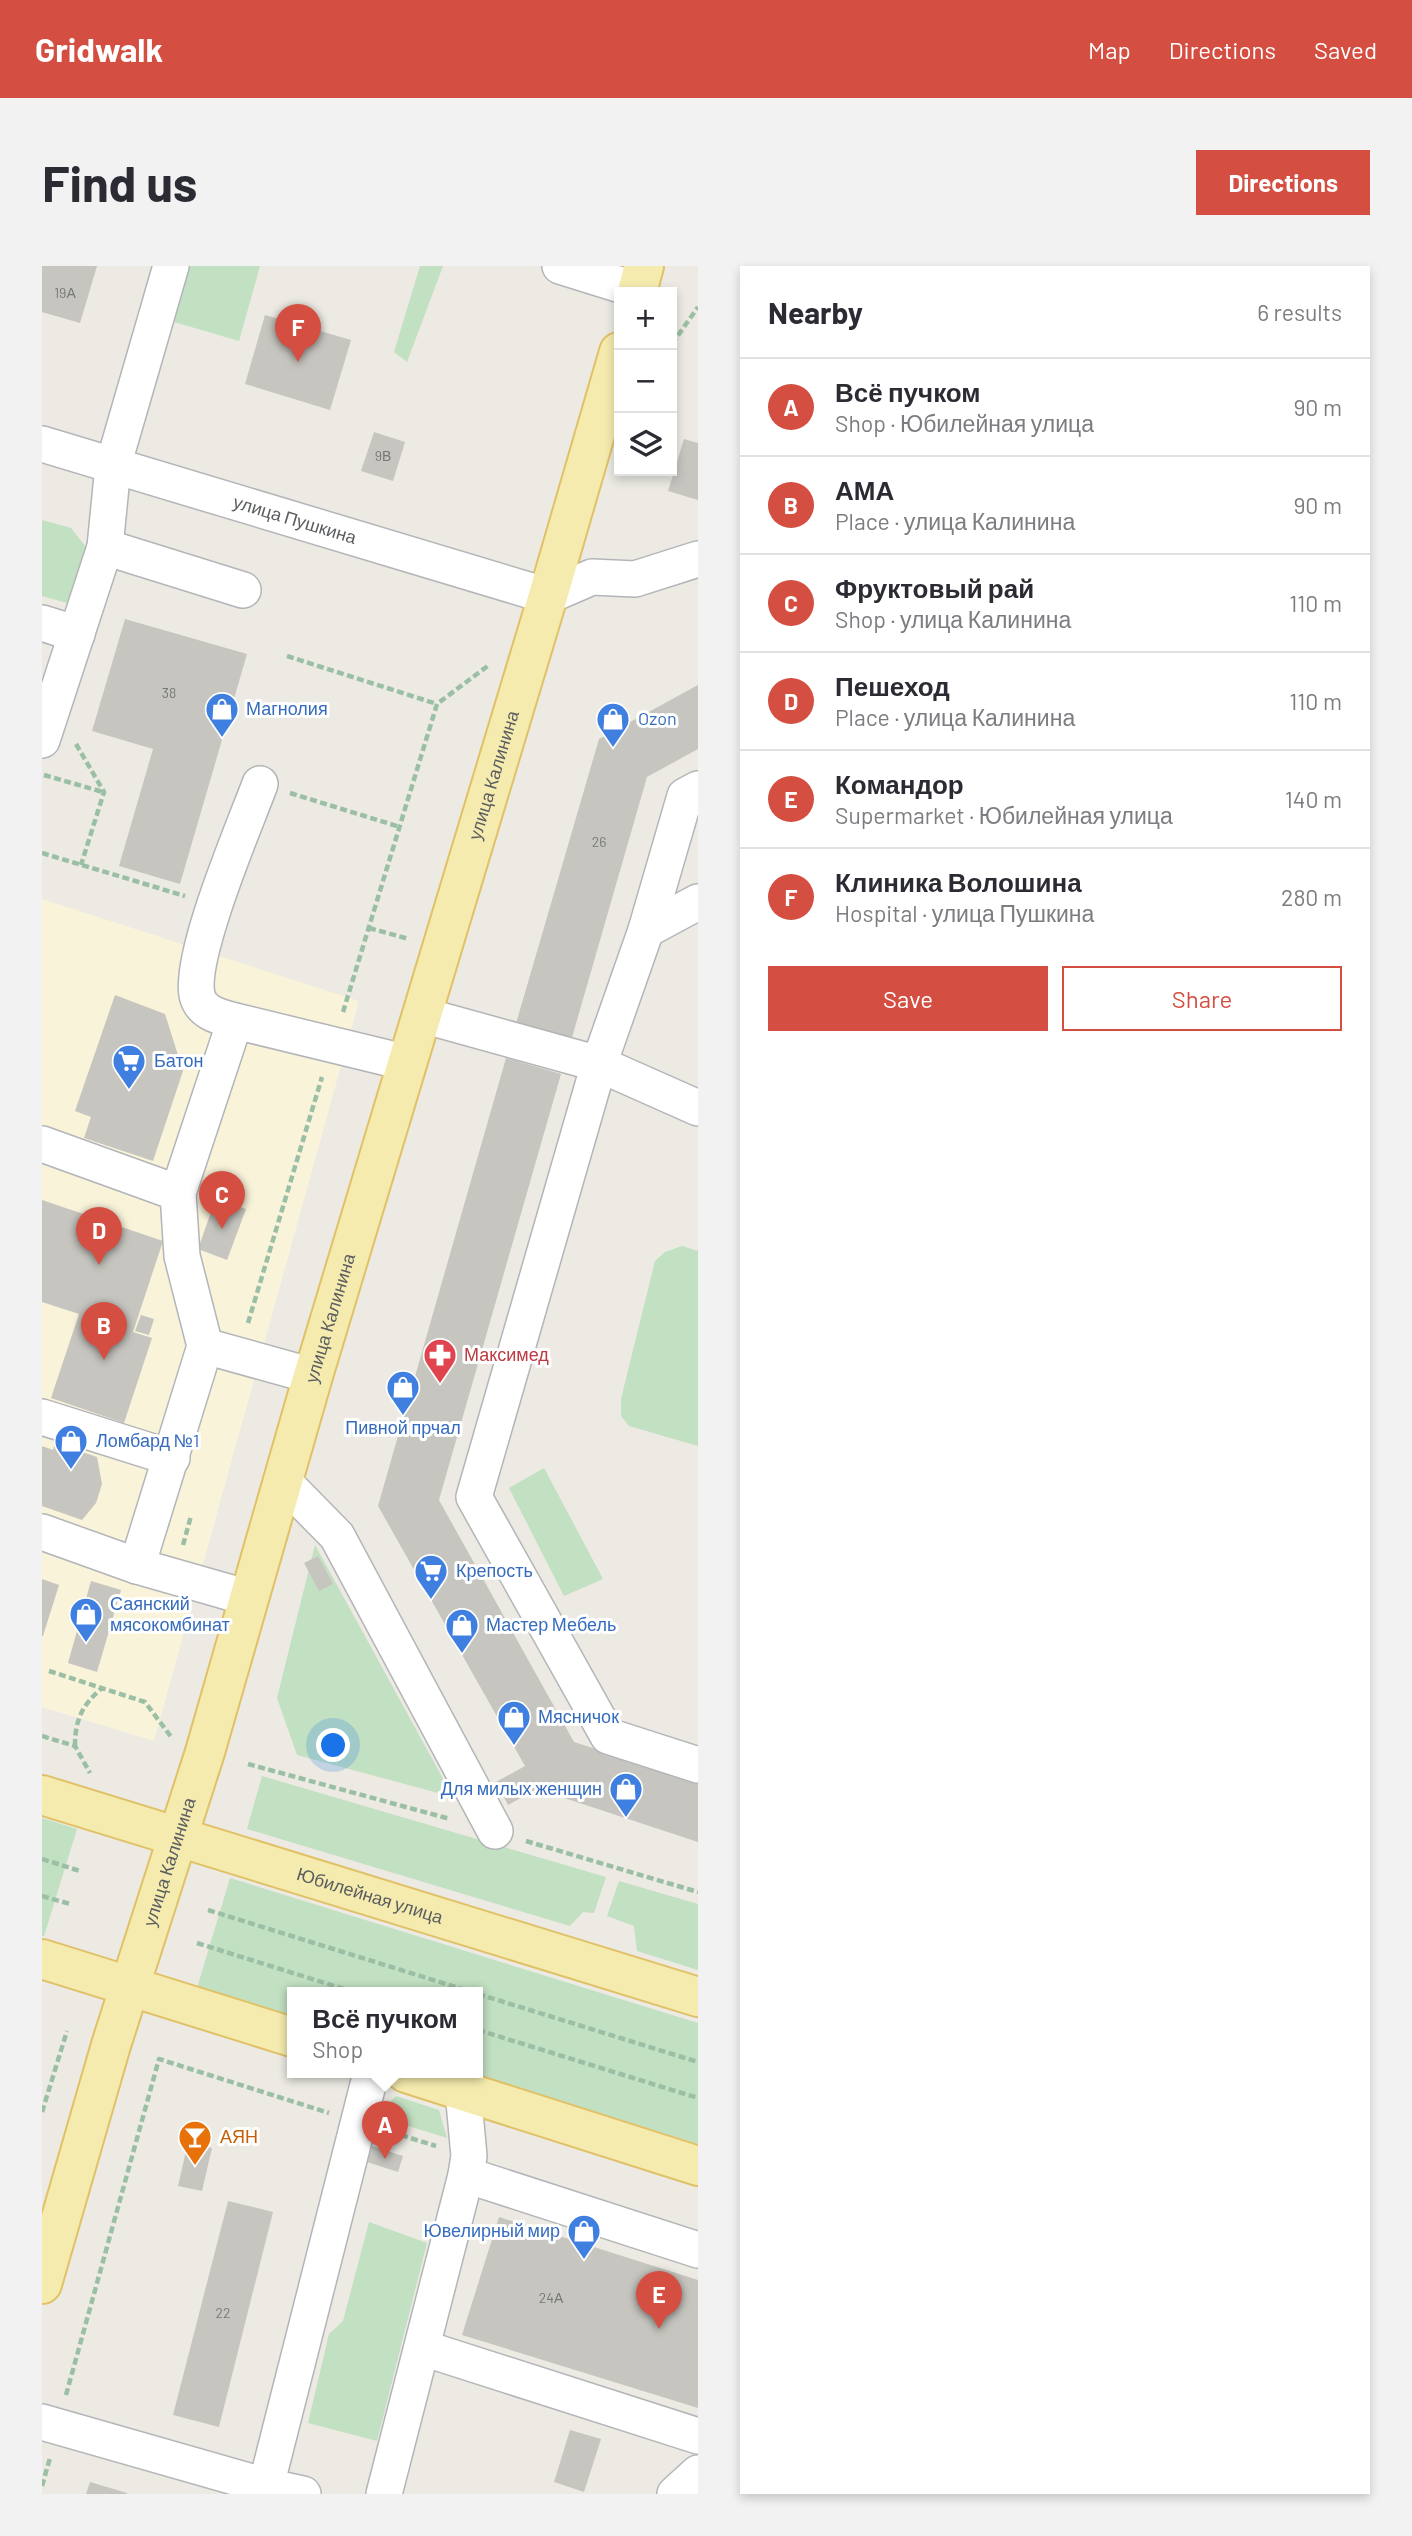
<!DOCTYPE html>
<meta charset="utf-8">
<style>
:root{--surface:#fff;--page:#f2f2f3;--text:#2b2b33;--muted:#7c7c81;--line:#e1e1e2;--accent:#d44f41}
body{margin:0;font-family:Barlow,sans-serif;background:var(--page);color:var(--text)}
.controls{position:absolute;right:21px;top:21px;display:grid;overflow:hidden;border-radius:0px;box-shadow:0 4px 10px #0003}
.controls button{width:63px;height:63px;display:grid;place-items:center;padding:0;border:0;border-bottom:2px solid var(--line);background:var(--surface);color:var(--text);font:35px sans-serif}
.you{position:absolute;left:292px;top:1480px;width:24px;height:24px;margin:-18px;border:5px solid #fff;border-radius:50%;background:#1a73e8;box-shadow:0 0 0 10px #1a73e833}
.badge{display:grid;place-items:center;width:46px;height:46px;border-radius:50%;background:var(--accent);color:#fff;font-size:23px;font-weight:700}
.pin{position:absolute;translate:-50% -58px;filter:drop-shadow(0 2px 4px #0008)}
.pin::after{content:'';position:absolute;top:37px;width:24px;height:21px;background:inherit;clip-path:polygon(0 0,100% 0,50% 100%)}
.popup{position:absolute;left:245px;top:1721px;width:196px;height:91px;box-sizing:border-box;display:grid;place-content:center;border-radius:0px;background:var(--surface);filter:drop-shadow(0 2px 5px #0005);font-size:23px;white-space:nowrap;color:var(--muted)}
.popup b{font-size:26px;color:var(--text)}
.popup::after{content:'';position:absolute;left:50%;top:100%;margin-left:-14px;border:14px solid transparent;border-top-color:var(--surface)}
.list{margin:0;padding:0;list-style:none}
h2{display:flex;justify-content:space-between;align-items:center;height:91px;margin:0;padding:0 28px;font-size:30px}
h2 small{font-size:23px;font-weight:400;color:var(--muted)}
.list li{display:grid;grid-template-columns:46px 1fr auto;gap:21px;align-items:center;box-sizing:border-box;height:98px;padding:0 28px;border-top:2px solid var(--line)}
.list b{display:block;font-size:26px;white-space:nowrap}
.list p{margin:0;font-size:23px;white-space:nowrap;color:var(--muted)}
.list em{font-size:23px;font-style:normal;color:var(--muted)}
.actions{display:flex;gap:14px;padding:21px 28px}
.actions a{flex:1;padding:16px 0;border:2px solid var(--accent);border-radius:0px;text-align:center;font-size:24px;color:var(--accent)}
.actions .main{background:var(--accent);color:#fff}
.icon{flex:none;width:38px;height:38px;fill:none;stroke:currentColor;stroke-width:2;stroke-linecap:round;stroke-linejoin:round}
.map{position:relative;flex:none;width:656px;height:2228px;overflow:hidden;border-radius:0px}
header{display:flex;align-items:center;gap:42px;box-sizing:border-box;height:98px;padding:0 35px;background:var(--accent);color:#fff}
header strong{font-size:33px}
nav{display:flex;gap:38px;margin-inline-start:auto;font-size:24px}
.intro{display:flex;align-items:center;justify-content:space-between;box-sizing:border-box;height:168px;padding:0 42px}
h1{margin:0;font-size:49px}
.button{padding:18px 32px;border-radius:0px;background:var(--accent);color:#fff;font-size:24px;font-weight:700}
main{display:flex;gap:42px;padding:0 42px}
aside{flex:1;background:var(--surface);border-radius:0px;box-shadow:0 4px 10px #0003}
.map>svg:first-child{display:block}
.commercial{fill:#f9f3da}
.green{fill:#c2e0c2}
.building{fill:#c7c5bf}
.lines{fill:none;stroke-linecap:round;stroke-linejoin:round}
.minor-casing{stroke:#b3b5b8;stroke-width:38}
.major-casing{stroke:#e0c168;stroke-width:42}
.path{stroke:#9bbfa5;stroke-width:4.5;stroke-dasharray:7 3.5;stroke-linecap:butt}
.minor{stroke:#fff;stroke-width:35}
.major{stroke:#f5ebae;stroke-width:38}
.labels{text-anchor:middle;stroke-width:6;stroke-linejoin:round;paint-order:stroke}
.number-label{font-size:14px;fill:#767878}
.street-label{font-size:18px;fill:#5b5e61;stroke:#fff}
.shop-label{font-size:18px;fill:#366cbe;stroke:#fff;text-anchor:start}
.health-label{font-size:18px;fill:#be3a42;stroke:#fff;text-anchor:start}
.food-label{font-size:18px;fill:#c56008;stroke:#fff;text-anchor:start}
</style>
<header>
<strong>Gridwalk</strong>
<nav><a>Map</a><a>Directions</a><a>Saved</a></nav>
</header>
<div class="intro"><h1>Find us</h1><a class="button">Directions</a></div>
<main>
<div class="map">
<svg width="656" height="2228" viewBox="0 0 656 2228">
<rect width="100%" height="100%" fill="#eceae3"/>
<polygon class="commercial" points="0,633 317,735 112,1475 0,1441"/>
<g class="green">
<polygon points="139,0 218,0 197,75 122,53"/>
<polygon points="378,0 401,0 365,96 352,86"/>
<polygon points="0,254 29,262 44,281 25,337 0,330"/>
<polygon points="640,980 656,985 656,1180 587,1160 579,1150 579,1133 613,995 623,986"/>
<polygon points="502,1202 561,1313 522,1330 467,1222"/>
<polygon points="273,1279 411,1531 255,1489 235,1432"/>
<polygon points="220,1510 564,1611 552,1647 541,1646 528,1660 205,1563"/>
<polygon points="0,1552 35,1563 2,1670 0,1670"/>
<polygon points="188,1612 656,1757 656,1878 429,1807 436,1807 436,1727 250,1727 250,1751 155,1722"/>
<polygon points="577,1615 656,1638 656,1704 595,1685 592,1660 565,1650"/>
<polygon points="354,1830 397,1844 405,1872 334,1850"/>
<polygon points="327,1956 385,1977 335,2175 266,2157 287,2068 301,2055"/>
</g>
<g class="building">
<polygon points="0,0 55,0 38,57 0,46"/>
<polygon points="223,49 309,74 288,144 203,118"/>
<polygon points="332,166 363,176 351,215 319,205"/>
<polygon points="642,173 656,177 656,234 626,225"/>
<polygon points="83,353 205,388 138,618 77,600 111,483 50,465"/>
<polygon points="656,419 656,483 605,511 529,775 473,761 557,473"/>
<polygon points="73,729 123,748 141,805 111,895 42,872 49,851 33,845"/>
<polygon points="464,792 519,808 397,1234 532,1476 656,1516 656,1576 495,1523 466,1539 454,1516 483,1500 336,1240"/>
<polygon points="174,932 204,943 185,994 156,983"/>
<polygon points="0,934 121,975 91,1066 110,1072 82,1157 9,1132 37,1048 0,1036"/>
<polygon points="99,1049 112,1053 107,1069 93,1065"/>
<polygon points="13,1177 55,1191 60,1218 54,1237 40,1254 0,1240 0,1180 11,1184"/>
<polygon points="276,1290 291,1318 277,1325 262,1297"/>
<polygon points="0,1313 17,1319 1,1370 0,1370"/>
<polygon points="49,1315 79,1324 55,1406 26,1397"/>
<polygon points="146,1876 170,1882 160,1925 136,1920"/>
<polygon points="330,1880 361,1890 356,1906 325,1896"/>
<polygon points="186,1935 231,1946 177,2161 131,2149"/>
<polygon points="457,1951 656,2014 656,2142 420,2069"/>
<polygon points="528,2164 559,2173 542,2226 512,2216"/>
<polygon points="48,2216 85,2227 85,2228 44,2228"/>
</g>
<g class="lines">
<defs>
<g id="minor">
<polyline points="518,0 595,24"/>
<path id="s1" d="M0 178 506 330 550 311 593 313 656 293"/>
<polyline points="63,281 201,324"/>
<polyline points="0,357 35,368"/>
<polyline points="0,474 63,281 71,200 129,0"/>
<polyline points="656,523 643,530 604,664 557,798 432,1231 566,1470 656,1499"/>
<polyline points="604,664 656,636"/>
<polyline points="380,749 557,798 656,842"/>
<polyline points="193,755 366,797"/>
<polyline points="0,878 136,927"/>
<polyline points="163,1080 271,1110"/>
<polyline points="0,1151 130,1192"/>
<polyline points="241,1215 295,1270 453,1565"/>
<polyline points="0,1266 95,1300 207,1332"/>
<path d="M95 1300 163 1080 140 990 136 927 193 755C178 751 159 747 155 729 147 689 202 561 218 518"/>
<polyline points="424,1909 656,1984"/>
<polyline points="381,2082 656,2170"/>
<polyline points="0,2156 224,2220 261,2228"/>
<polyline points="226,2228 224,2220 329,1807"/>
<polyline points="342,2228 424,1909 427,1890 421,1825"/>
<polyline points="633,2228 656,2207"/>
</g>
<g id="major">
<polyline points="595,26 602,0"/>
<path id="s2" d="M0 1529 656 1731"/>
<polyline points="0,1693 250,1771"/>
<polyline points="364,1807 656,1900"/>
<path id="s3" d="M0 2018 69 1779 163 1486 271 1110 506 330 577 86"/>
</g>
</defs>
<use href="#minor" class="minor-casing"/>
<use href="#major" class="major-casing"/>
<g class="path">
<polyline points="630,78 656,41"/>
<polyline points="245,390 395,438"/>
<polyline points="34,478 62,526 39,599"/>
<polyline points="2,509 61,526"/>
<polyline points="248,527 358,561"/>
<polyline points="0,587 143,630"/>
<polyline points="327,662 367,673"/>
<polyline points="301,746 395,438 447,399"/>
<polyline points="206,1057 280,811"/>
<polyline points="141,1279 149,1250"/>
<polyline points="7,1405 103,1436 130,1472"/>
<polyline points="0,1470 33,1480 48,1507"/>
<path d="M33 1480C33 1454 40 1439 60 1422"/>
<polyline points="206,1498 408,1553"/>
<polyline points="484,1575 656,1626"/>
<polyline points="0,1593 38,1605"/>
<polyline points="0,1630 28,1638"/>
<polyline points="166,1644 433,1727"/>
<polyline points="155,1677 315,1727"/>
<polyline points="436,1728 656,1796"/>
<polyline points="436,1764 656,1832"/>
<polyline points="0,1846 25,1765"/>
<polyline points="349,1866 394,1880"/>
<polyline points="24,2129 117,1793 287,1847"/>
<polyline points="0,2220 8,2192"/>
</g>
<use href="#minor" class="minor"/>
<use href="#major" class="major"/>
</g>
<defs>
<symbol id="shop-pin" viewBox="-11 -11 22 30"><path d="M0 17L-7.5 6A9.5 9.5 0 1 1 7.5 6Z" fill="#3f7fe0" stroke="#fff"/><path d="M-5-2.5h2.3a2.7 3.5 0 0 1 5.4 0H5L5.5 6h-11ZM-1.5-2.5h3a1.5 2.3 0 0 0-3 0Z" fill="#fff"/></symbol>
<symbol id="supermarket-pin" viewBox="-11 -11 22 30"><path d="M0 17L-7.5 6A9.5 9.5 0 1 1 7.5 6Z" fill="#3f7fe0" stroke="#fff"/><path d="M-6-5.5h2.5l.6 2H6L4.5 2H-2.5L-4.4-4H-6ZM-1.5 3.2a1.3 1.3 0 1 0 .1 0ZM3 3.2a1.3 1.3 0 1 0 .1 0Z" fill="#fff"/></symbol>
<symbol id="pharmacy-pin" viewBox="-11 -11 22 30"><path d="M0 17L-7.5 6A9.5 9.5 0 1 1 7.5 6Z" fill="#e0444e" stroke="#fff"/><path d="M-2-6h4v4h4v4h-4v4h-4v-4h-4v-4h4Z" fill="#fff"/></symbol>
<symbol id="bar-pin" viewBox="-11 -11 22 30"><path d="M0 17L-7.5 6A9.5 9.5 0 1 1 7.5 6Z" fill="#e8710a" stroke="#fff"/><path d="M-6-5H6L.8 .8V4.5H3.5V6h-7V4.5H-.8V.8Z" fill="#fff"/></symbol>
</defs>
<g fill-rule="evenodd">
<use href="#shop-pin" x="161" y="424" width="38" height="52"/>
<use href="#shop-pin" x="552" y="434" width="38" height="52"/>
<use href="#supermarket-pin" x="68" y="776" width="38" height="52"/>
<use href="#pharmacy-pin" x="379" y="1070" width="38" height="52"/>
<use href="#shop-pin" x="342" y="1102" width="38" height="52"/>
<use href="#shop-pin" x="10" y="1156" width="38" height="52"/>
<use href="#supermarket-pin" x="370" y="1286" width="38" height="52"/>
<use href="#shop-pin" x="25" y="1329" width="38" height="52"/>
<use href="#shop-pin" x="401" y="1340" width="38" height="52"/>
<use href="#shop-pin" x="453" y="1432" width="38" height="52"/>
<use href="#shop-pin" x="565" y="1504" width="38" height="52"/>
<use href="#bar-pin" x="134" y="1852" width="38" height="52"/>
<use href="#shop-pin" x="523" y="1946" width="38" height="52"/>
</g>
<g class="labels">
<g class="number-label">
<text x="23" y="32">19А</text>
<text x="341" y="195">9В</text>
<text x="127" y="432">38</text>
<text x="557" y="581">26</text>
<text x="509" y="2037">24А</text>
<text x="181" y="2052">22</text>
</g>
<g class="street-label">
<text dy="6" stroke="none"><textPath href="#s1" startOffset="264">улица Пушкина</textPath></text>
<text dy="6" stroke="none"><textPath href="#s3" startOffset="1575">улица Калинина</textPath></text>
<text dy="6" stroke="none"><textPath href="#s3" startOffset="1008">улица Калинина</textPath></text>
<text dy="6" stroke="none"><textPath href="#s3" startOffset="441">улица Калинина</textPath></text>
<text dy="6" stroke="none"><textPath href="#s2" startOffset="343">Юбилейная улица</textPath></text>
</g>
<g class="shop-label">
<text x="204" y="449">Магнолия</text>
<text x="596" y="459">Ozon</text>
<text x="112" y="801">Батон</text>
<text x="361" y="1168" text-anchor="middle">Пивной прчал</text>
<text x="54" y="1181">Ломбард №1</text>
<text x="414" y="1311">Крепость</text>
<text x="68" y="1344">Саянский<tspan x="68" dy="21">мясокомбинат</tspan></text>
<text x="444" y="1365">Мастер Мебель</text>
<text x="496" y="1457">Мясничок</text>
<text x="560" y="1529" text-anchor="end">Для милых женщин</text>
<text x="518" y="1971" text-anchor="end">Ювелирный мир</text>
</g>
<g class="health-label">
<text x="422" y="1095">Максимед</text>
</g>
<g class="food-label">
<text x="178" y="1877">АЯН</text>
</g>
</g>
</svg>
<div class="controls">
<button>+</button>
<button>−</button>
<button><svg class="icon" aria-label="layers" viewBox="0 0 24 24"><path d="M12 4l9 5-9 5-9-5zM3 14l9 5 9-5"/></svg></button>
</div>
<div class="you"></div>
<div class="pin badge" style="left:343px;top:1893px">A</div>
<div class="popup"><b>Всё пучком</b>Shop</div>
<div class="pin badge" style="left:62px;top:1094px">B</div>
<div class="pin badge" style="left:180px;top:963px">C</div>
<div class="pin badge" style="left:57px;top:999px">D</div>
<div class="pin badge" style="left:617px;top:2063px">E</div>
<div class="pin badge" style="left:256px;top:96px">F</div>
</div>
<aside>
<h2>Nearby<small>6 results</small></h2>
<ul class="list">
<li><span class="badge">A</span><div><b>Всё пучком</b><p>Shop · Юбилейная улица</p></div><em>90 m</em></li>
<li><span class="badge">B</span><div><b>АМА</b><p>Place · улица Калинина</p></div><em>90 m</em></li>
<li><span class="badge">C</span><div><b>Фруктовый рай</b><p>Shop · улица Калинина</p></div><em>110 m</em></li>
<li><span class="badge">D</span><div><b>Пешеход</b><p>Place · улица Калинина</p></div><em>110 m</em></li>
<li><span class="badge">E</span><div><b>Командор</b><p>Supermarket · Юбилейная улица</p></div><em>140 m</em></li>
<li><span class="badge">F</span><div><b>Клиника Волошина</b><p>Hospital · улица Пушкина</p></div><em>280 m</em></li>
</ul>
<div class="actions"><a class="main">Save</a><a>Share</a></div>
</aside>
</main>
